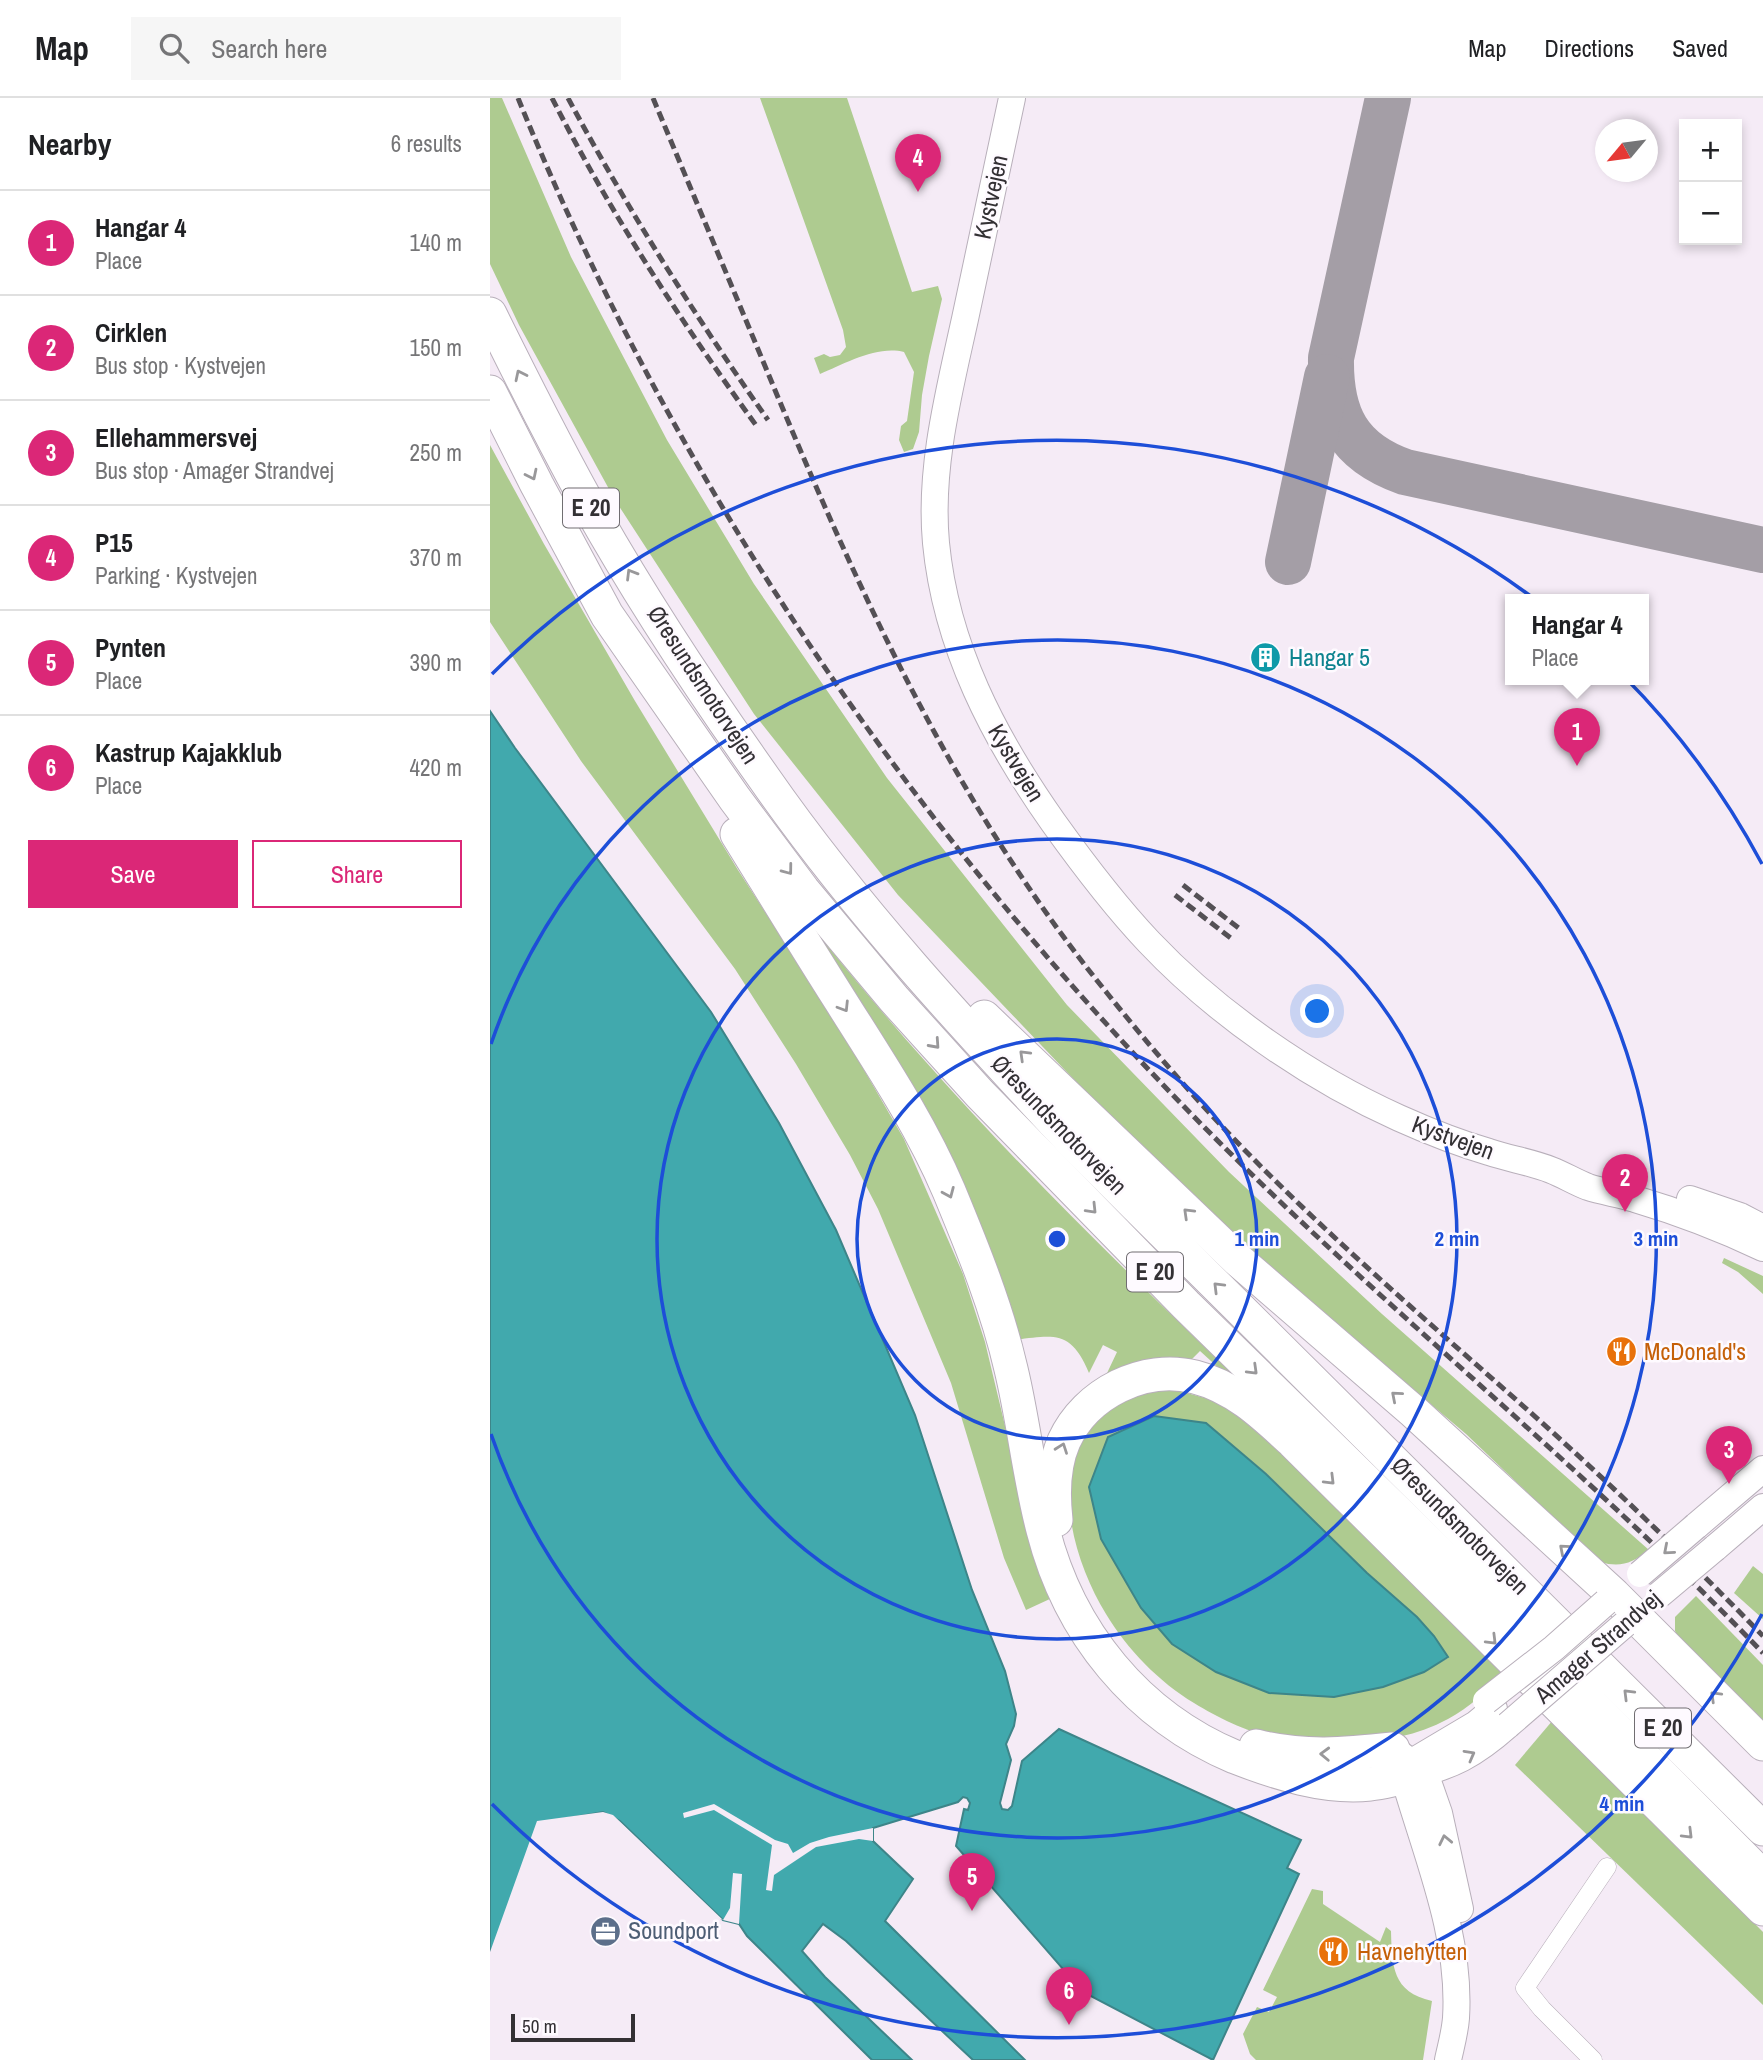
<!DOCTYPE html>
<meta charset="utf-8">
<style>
:root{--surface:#fff;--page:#f6f6f6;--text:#202124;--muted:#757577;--line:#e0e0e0;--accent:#db2777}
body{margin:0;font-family:"Archivo Narrow",sans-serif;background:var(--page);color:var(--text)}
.controls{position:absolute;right:21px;top:21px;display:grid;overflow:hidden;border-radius:0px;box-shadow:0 4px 10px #0003}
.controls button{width:63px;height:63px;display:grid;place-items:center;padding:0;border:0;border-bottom:2px solid var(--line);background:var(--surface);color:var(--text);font:35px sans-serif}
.compass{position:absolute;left:1105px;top:21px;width:63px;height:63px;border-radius:50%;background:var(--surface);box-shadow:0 4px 10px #0003;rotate:241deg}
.scale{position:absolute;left:21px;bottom:18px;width:124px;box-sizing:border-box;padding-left:7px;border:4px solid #333034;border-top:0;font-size:19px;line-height:24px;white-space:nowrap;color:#333034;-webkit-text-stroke:5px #fefaff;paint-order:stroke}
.you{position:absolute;left:828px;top:914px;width:24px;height:24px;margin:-18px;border:5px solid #fff;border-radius:50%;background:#1a73e8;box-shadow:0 0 0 10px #1a73e833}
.badge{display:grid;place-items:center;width:46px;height:46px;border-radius:50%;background:var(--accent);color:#fff;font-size:23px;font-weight:700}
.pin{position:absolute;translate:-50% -58px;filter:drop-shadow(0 2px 4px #0008)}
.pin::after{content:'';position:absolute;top:37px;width:24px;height:21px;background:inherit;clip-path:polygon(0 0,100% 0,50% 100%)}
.popup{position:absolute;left:1015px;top:496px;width:144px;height:91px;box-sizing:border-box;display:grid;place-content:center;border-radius:0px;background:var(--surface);filter:drop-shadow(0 2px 5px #0005);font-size:23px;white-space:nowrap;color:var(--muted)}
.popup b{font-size:26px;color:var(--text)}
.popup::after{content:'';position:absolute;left:50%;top:100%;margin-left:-14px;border:14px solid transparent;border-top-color:var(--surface)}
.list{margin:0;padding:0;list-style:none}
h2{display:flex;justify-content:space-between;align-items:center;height:91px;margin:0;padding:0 28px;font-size:30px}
h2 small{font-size:23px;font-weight:400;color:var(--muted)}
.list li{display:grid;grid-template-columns:46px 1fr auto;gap:21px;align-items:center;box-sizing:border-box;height:105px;padding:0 28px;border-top:2px solid var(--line)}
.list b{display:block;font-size:26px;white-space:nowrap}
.list p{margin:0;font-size:23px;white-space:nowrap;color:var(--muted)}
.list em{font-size:23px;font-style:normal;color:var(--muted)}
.actions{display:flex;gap:14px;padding:21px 28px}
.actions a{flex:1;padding:16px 0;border:2px solid var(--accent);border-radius:0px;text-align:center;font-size:24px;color:var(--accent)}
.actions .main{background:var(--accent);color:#fff}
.icon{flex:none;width:38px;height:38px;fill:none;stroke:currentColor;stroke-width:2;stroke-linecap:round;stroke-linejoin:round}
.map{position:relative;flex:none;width:1273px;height:1962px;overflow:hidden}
header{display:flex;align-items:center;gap:42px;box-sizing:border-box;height:98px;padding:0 35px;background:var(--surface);border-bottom:2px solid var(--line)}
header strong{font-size:33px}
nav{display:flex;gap:38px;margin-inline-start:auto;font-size:24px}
.search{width:490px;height:63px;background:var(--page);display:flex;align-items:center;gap:18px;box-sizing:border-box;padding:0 24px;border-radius:0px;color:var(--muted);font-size:26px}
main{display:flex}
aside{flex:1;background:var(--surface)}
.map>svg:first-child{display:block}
.green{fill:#aecb90;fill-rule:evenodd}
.water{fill:#41a9ad;stroke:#3d8589;stroke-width:2}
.pier{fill:#f5ebf6}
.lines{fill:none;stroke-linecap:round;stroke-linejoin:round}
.taxiway{stroke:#a49ea6;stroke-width:46}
.street-casing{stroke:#b8afba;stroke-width:19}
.secondary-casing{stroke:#b8afba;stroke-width:28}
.highway-casing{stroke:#b8afba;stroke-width:35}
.street{stroke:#fff;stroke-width:18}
.secondary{stroke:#fff;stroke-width:26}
.highway{stroke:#fff;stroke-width:33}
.rail{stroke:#545055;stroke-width:5;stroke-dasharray:10 5;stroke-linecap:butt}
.secondary-bridge-casing{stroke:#b8afba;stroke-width:28;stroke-linecap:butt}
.secondary-bridge{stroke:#fff;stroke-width:26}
.oneway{stroke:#99989a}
.ring{fill:none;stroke:#1d4ed8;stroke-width:3.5}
.labels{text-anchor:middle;stroke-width:5;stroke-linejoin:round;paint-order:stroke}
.shield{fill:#fefaff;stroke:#706d71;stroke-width:2}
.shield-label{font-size:23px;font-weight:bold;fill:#333034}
.street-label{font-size:24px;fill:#333034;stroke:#fefaff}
.culture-label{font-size:24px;fill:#0d838f;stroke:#fefaff;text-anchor:start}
.food-label{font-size:24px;fill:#c56008;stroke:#fefaff;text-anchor:start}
.service-label{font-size:24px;fill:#4e5e75;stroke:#fefaff;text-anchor:start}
.centre{fill:#1d4ed8;stroke:#fefaff;stroke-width:3.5}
.ring-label{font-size:21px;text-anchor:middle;font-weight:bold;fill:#1d4ed8;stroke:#fefaff;stroke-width:5;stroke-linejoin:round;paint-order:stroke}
</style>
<header>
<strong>Map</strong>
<div class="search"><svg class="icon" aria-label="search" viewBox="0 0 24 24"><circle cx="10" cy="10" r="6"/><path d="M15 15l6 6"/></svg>Search here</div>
<nav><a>Map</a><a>Directions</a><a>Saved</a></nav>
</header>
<main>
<aside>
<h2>Nearby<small>6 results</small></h2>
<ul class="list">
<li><span class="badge">1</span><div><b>Hangar 4</b><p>Place</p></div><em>140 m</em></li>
<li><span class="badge">2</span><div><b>Cirklen</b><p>Bus stop · Kystvejen</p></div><em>150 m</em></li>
<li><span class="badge">3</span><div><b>Ellehammersvej</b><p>Bus stop · Amager Strandvej</p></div><em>250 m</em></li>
<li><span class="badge">4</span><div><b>P15</b><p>Parking · Kystvejen</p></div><em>370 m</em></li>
<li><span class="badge">5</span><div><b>Pynten</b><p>Place</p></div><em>390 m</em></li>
<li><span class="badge">6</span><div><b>Kastrup Kajakklub</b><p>Place</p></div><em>420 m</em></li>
</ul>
<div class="actions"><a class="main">Save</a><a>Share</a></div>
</aside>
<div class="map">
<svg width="1273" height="1962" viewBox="0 0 1273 1962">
<rect width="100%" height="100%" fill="#f5ebf6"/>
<g class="green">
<path d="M0 0H12L81 159 177 342 264 486 397 680 577 907 739 1074 892 1216 1159 1452C1142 1465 1131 1470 1110 1464L976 1336 779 1169 633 1033 408 797 264 616 125 402 29 227 0 166Z"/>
<path d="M270 0H357L422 194 448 188 452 201 439 258 432 297 429 334 423 351 414 354 409 342 411 328 417 323 424 274 414 254C387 247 354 266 330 276L324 260 334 256 340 259 350 257 356 249 353 232Z"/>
<polygon points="0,347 54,446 145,603 248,772 348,927 414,1041 473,1176 495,1244 534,1407 562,1500 536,1512 514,1460 461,1285 388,1111 360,1057 306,966 245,871 91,663 0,524"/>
<path d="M306 809C348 861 391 914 436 964 540 1081 652 1189 765 1297L755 1294 710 1253 701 1262 610 1290 627 1254 613 1247 599 1275C581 1232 565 1237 524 1242Z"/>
<polygon points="1234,1160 1273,1178 1273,1196 1248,1174 1232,1165"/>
<path d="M686 1292 726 1303 760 1324 1016 1576C998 1591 979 1610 958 1621 918 1643 873 1646 830 1642 814 1641 798 1640 782 1638 756 1634 727 1619 704 1605 669 1584 637 1551 616 1516 583 1462 558 1375 605 1324 618 1310 635 1299 654 1294 664 1292 675 1292 686 1292ZM716 1325 777 1376 877 1475 927 1519 944 1538 958 1560C922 1581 885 1590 844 1599Z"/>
<polygon points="1263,1468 1273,1476 1273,1521 1244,1495"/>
<polygon points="1206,1498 1273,1567 1273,1629 1193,1548 1185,1533 1185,1519"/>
<polygon points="1063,1622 1273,1834 1273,1907 1025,1667"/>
<path d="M822 1791 833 1793V1806L890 1844 896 1829 901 1833C902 1868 902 1894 942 1903L933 1962H766L760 1956 753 1936 767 1909 779 1914 787 1899 773 1892Z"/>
</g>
<g class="water">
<polygon points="0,613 25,650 221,914 289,1025 346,1132 425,1317 482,1492 515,1573 526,1616 524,1628 516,1646 521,1662 510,1705 512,1711 518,1712 522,1708 532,1663 569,1631 811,1742 797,1770 809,1776 723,1962 593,1894 466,1748 474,1711 478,1712 480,1705 477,1700 473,1699 468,1704 383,1730 383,1743 423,1781 395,1823 535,1962 483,1962 356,1843 333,1826 312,1853 335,1879 422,1962 382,1962 257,1838 249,1826 233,1822 130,1723 113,1714 50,1725 0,1861"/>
<polygon points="664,1318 716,1325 776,1376 877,1475 927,1519 944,1538 958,1559 934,1574 893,1589 844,1599 779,1595 726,1574 682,1546 651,1510 611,1441 599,1389 618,1339"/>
</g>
<g class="pier">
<polygon points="224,1706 285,1742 298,1746 303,1755 320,1745 339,1739 383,1730 383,1743 369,1741 326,1749 284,1777 282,1793 276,1792 282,1747 224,1712 194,1720 193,1715"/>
<polygon points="113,1714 123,1717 233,1822 240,1810 243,1775 252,1776 249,1826 233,1822 224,1819 127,1726 113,1718 52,1728 3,1863 0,1865 0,1854 47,1723"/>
</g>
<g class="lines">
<g class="taxiway">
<path d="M898 0 841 260C840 318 858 354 915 374L1273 452"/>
<polyline points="798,464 837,279"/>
</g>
<defs>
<polyline id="street" points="1103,1962 1052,1911 1035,1890 1117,1769"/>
<g id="secondary">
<path d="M522 0C506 74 491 147 475 221 459 294 439 370 446 445 456 549 504 640 563 724 593 766 624 807 659 844 726 915 820 980 909 1020 938 1033 968 1045 999 1054 1020 1061 1041 1064 1061 1072 1074 1077 1085 1084 1098 1089 1113 1094 1130 1096 1145 1101 1189 1114 1231 1130 1273 1150"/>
<polyline points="1200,1101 1250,1118 1273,1130"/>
<polyline points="1206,1428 1273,1371"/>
<polyline points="1225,1450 1273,1409"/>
<polyline points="910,1656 935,1675 949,1715 970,1811"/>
<path d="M918 1679C963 1668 984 1657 1018 1627"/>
<path d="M958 1962C961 1948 965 1934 966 1920 971 1842 940 1766 918 1693L917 1679 922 1664 986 1626 1004 1611"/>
</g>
<g id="highway">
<path d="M0 216C31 279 63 342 97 404 150 499 211 591 274 680 365 811 476 930 585 1047L1273 1731"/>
<polyline points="0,294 47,387 117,517 245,701 313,792 404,901 490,996 696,1207 1027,1531 1273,1779"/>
<path d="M247 736C281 791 315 847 350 902 389 964 430 1025 459 1093 483 1151 507 1210 521 1271 534 1325 539 1379 553 1432 579 1534 647 1618 745 1659 786 1675 836 1691 880 1686 892 1685 905 1681 917 1679"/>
<polyline points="494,919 748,1162 924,1314 1124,1497 1273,1646"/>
<path d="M566 1422C563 1395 563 1368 574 1343 596 1295 654 1266 705 1279 745 1289 774 1317 803 1344L1273 1811"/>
<path d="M766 1648C812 1660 857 1656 903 1651"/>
</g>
</defs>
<use href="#street" class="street-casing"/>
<use href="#secondary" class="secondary-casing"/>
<use href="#highway" class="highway-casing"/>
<use href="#street" class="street"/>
<use href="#secondary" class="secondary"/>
<use href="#highway" class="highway"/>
<g class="rail">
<path d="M28 0C187 392 435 752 735 1050 909 1223 1102 1377 1273 1555"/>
<path d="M62 0C121 116 191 224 268 330"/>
<path d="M78 0C138 112 205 218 278 322"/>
<path d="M163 0C200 89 238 179 275 268 367 490 464 707 617 895 657 945 699 994 744 1041 840 1141 947 1231 1050 1323 1127 1392 1201 1464 1273 1538"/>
<polyline points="693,787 750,831"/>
<polyline points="685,797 742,841"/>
</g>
<defs>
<g id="secondary-bridge">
<polyline points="1150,1476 1206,1428"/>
<polyline points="1169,1497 1225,1450"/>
<polyline points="996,1603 1064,1550 1116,1504"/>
<polyline points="1018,1627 1135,1526"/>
</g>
</defs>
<use href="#secondary-bridge" class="secondary-bridge-casing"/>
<use href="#secondary-bridge" class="secondary-bridge"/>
</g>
<defs><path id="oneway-chevron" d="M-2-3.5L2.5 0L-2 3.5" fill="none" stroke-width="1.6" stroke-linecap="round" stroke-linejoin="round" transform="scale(1.75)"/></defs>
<g class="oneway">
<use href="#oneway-chevron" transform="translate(30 277) rotate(-116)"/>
<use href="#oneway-chevron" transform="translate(42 377) rotate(64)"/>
<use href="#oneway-chevron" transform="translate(141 476) rotate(-121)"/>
<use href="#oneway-chevron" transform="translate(298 772) rotate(53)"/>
<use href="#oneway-chevron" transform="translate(354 909) rotate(58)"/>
<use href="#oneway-chevron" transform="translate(445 946) rotate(48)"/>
<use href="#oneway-chevron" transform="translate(534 957) rotate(-136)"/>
<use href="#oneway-chevron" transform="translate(459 1095) rotate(67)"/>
<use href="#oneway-chevron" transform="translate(602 1111) rotate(46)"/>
<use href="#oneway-chevron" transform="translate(698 1115) rotate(-136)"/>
<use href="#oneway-chevron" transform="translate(728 1189) rotate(-135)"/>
<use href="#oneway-chevron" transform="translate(763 1272) rotate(44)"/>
<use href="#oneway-chevron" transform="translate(906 1298) rotate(-139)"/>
<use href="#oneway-chevron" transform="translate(572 1350) rotate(-70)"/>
<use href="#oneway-chevron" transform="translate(840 1382) rotate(45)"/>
<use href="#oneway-chevron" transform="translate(1074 1451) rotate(-139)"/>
<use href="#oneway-chevron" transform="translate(1178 1452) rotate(139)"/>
<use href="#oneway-chevron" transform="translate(1002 1542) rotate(45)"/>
<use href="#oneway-chevron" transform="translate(1138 1596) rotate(-135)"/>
<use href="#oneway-chevron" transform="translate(1225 1598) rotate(-136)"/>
<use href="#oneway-chevron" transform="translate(835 1656) rotate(-178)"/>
<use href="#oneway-chevron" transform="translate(980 1657) rotate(-29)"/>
<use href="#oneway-chevron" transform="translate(1198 1736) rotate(45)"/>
<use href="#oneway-chevron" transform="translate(955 1742) rotate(-102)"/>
</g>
<g class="ring">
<circle cx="567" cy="1141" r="200"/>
<circle cx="567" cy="1141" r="400"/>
<path d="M1 946A599 599 0 1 1 1 1336"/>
<path d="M1272 1516A799 799 0 0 1 2 1706M2 576A799 799 0 0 1 1272 766"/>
</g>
<defs>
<symbol id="building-disc" viewBox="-11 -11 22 22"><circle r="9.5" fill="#0f9aa8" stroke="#fefaff"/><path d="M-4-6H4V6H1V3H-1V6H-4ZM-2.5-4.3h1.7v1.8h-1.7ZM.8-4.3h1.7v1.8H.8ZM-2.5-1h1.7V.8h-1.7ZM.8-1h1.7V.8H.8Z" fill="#fff"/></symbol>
<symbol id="restaurant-disc" viewBox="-11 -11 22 22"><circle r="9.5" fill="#e8710a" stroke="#fefaff"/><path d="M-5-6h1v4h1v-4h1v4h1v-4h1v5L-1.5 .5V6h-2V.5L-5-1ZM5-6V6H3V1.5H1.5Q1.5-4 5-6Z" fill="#fff"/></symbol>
<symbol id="office-disc" viewBox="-11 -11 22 22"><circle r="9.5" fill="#5c6f8a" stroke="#fefaff"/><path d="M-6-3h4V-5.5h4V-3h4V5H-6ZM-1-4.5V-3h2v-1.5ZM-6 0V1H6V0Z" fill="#fff"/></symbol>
</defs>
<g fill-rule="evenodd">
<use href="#building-disc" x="758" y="542" width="35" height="35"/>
<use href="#restaurant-disc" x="1114" y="1236" width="35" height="35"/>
<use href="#office-disc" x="98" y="1816" width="35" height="35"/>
<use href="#restaurant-disc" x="826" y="1836" width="35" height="35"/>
</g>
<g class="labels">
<g class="shield">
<rect x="73" y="390.5" width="56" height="39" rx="5"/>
<rect x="637" y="1154.5" width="56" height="39" rx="5"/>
<rect x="1145" y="1610.5" width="56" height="39" rx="5"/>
</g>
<g class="shield-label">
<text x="101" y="418">E 20</text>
<text x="665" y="1182">E 20</text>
<text x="1173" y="1638">E 20</text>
</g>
<g class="street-label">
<text transform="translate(501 99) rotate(-78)" y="8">Kystvejen</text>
<text transform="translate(213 587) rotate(57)" y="8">Øresundsmotorvejen</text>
<text transform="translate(526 665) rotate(59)" y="8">Kystvejen</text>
<text transform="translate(569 1027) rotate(46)" y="8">Øresundsmotorvejen</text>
<text transform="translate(963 1040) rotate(20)" y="8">Kystvejen</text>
<text transform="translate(970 1428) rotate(45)" y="8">Øresundsmotorvejen</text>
<text transform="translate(1108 1549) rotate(-41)" y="8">Amager Strandvej</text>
</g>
<g class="culture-label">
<text x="799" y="568">Hangar 5</text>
</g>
<g class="food-label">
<text x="1154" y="1262">McDonald's</text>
<text x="867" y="1862">Havnehytten</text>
</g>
<g class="service-label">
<text x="138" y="1841">Soundport</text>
</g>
</g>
<circle cx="567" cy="1141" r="10" class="centre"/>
<g class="ring-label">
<text x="767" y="1148">1 min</text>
<text x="967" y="1148">2 min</text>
<text x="1166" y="1148">3 min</text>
<text x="1132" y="1713">4 min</text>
</g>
</svg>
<div class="controls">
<button>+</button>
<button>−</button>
</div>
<svg class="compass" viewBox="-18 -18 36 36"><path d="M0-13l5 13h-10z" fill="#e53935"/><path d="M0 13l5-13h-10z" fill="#757577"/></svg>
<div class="scale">50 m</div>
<div class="you"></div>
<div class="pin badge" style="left:1087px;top:668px">1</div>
<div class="popup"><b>Hangar 4</b>Place</div>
<div class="pin badge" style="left:1135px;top:1114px">2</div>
<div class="pin badge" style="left:1239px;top:1386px">3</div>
<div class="pin badge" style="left:428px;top:94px">4</div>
<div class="pin badge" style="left:482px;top:1813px">5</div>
<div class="pin badge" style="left:579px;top:1927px">6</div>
</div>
</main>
